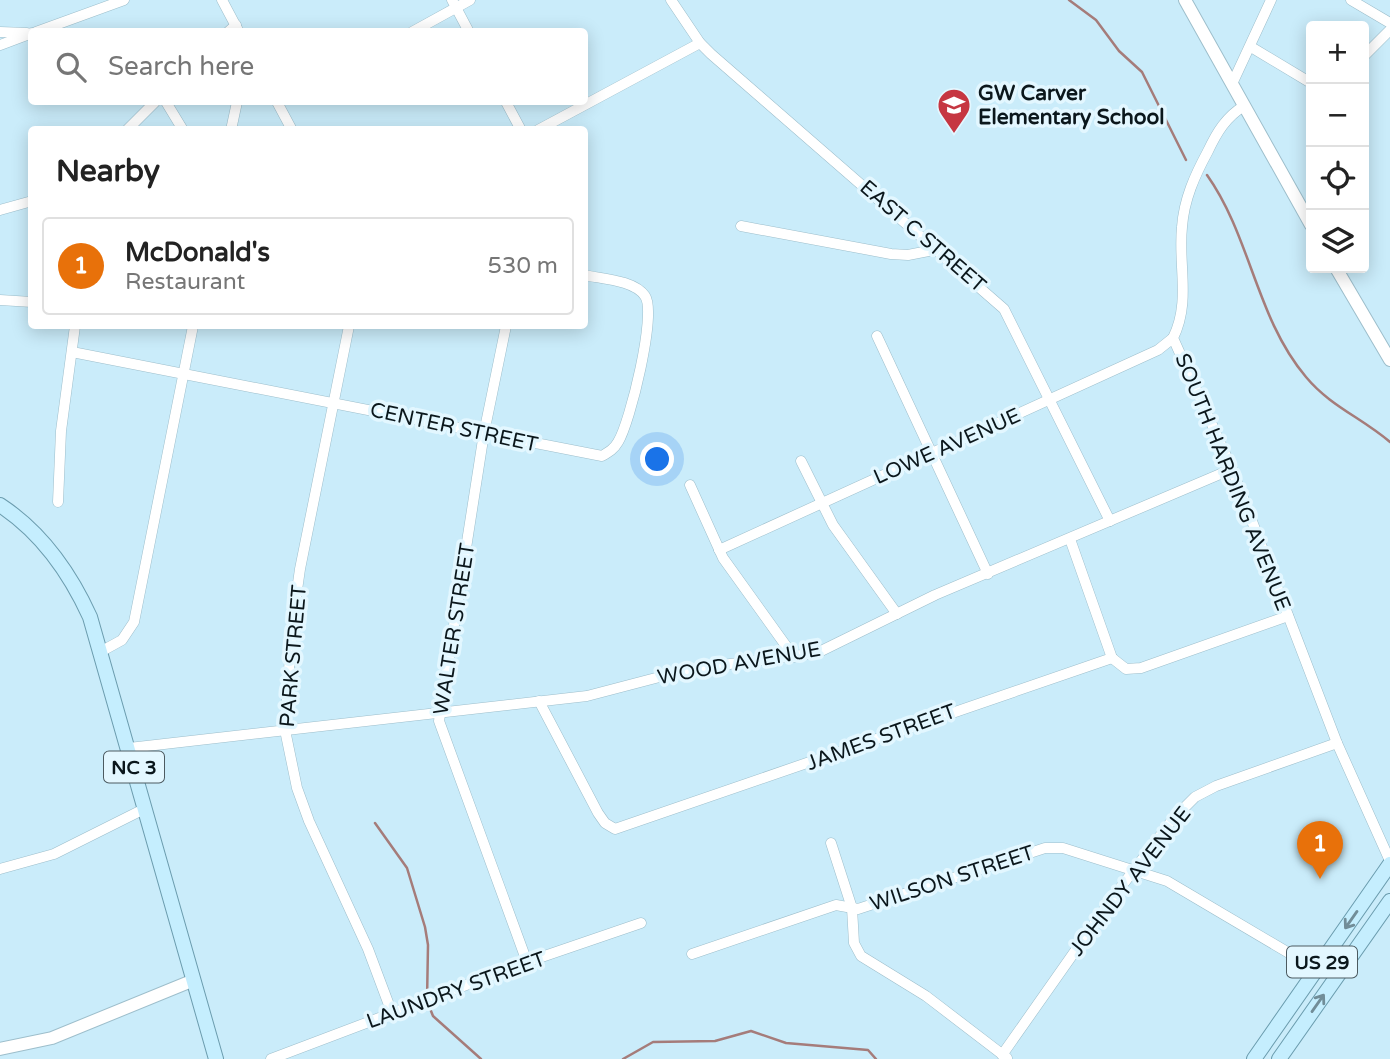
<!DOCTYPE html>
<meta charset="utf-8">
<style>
:root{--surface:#fff;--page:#f2f2f2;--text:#222;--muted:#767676;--line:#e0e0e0;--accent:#db2777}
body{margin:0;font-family:"Varela Round",sans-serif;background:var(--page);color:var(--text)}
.controls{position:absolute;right:21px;top:21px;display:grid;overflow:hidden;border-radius:7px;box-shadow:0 4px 18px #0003}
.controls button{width:63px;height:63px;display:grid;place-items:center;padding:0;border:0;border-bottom:2px solid var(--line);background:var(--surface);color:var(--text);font:35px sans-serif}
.you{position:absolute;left:658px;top:460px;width:24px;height:24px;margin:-18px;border:5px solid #fff;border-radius:50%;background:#1a73e8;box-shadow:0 0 0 10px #1a73e833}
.badge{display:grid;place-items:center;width:46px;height:46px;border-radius:50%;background:var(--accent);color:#fff;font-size:23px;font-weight:700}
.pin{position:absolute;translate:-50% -58px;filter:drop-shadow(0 2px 4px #0008)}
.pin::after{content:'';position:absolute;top:37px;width:24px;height:21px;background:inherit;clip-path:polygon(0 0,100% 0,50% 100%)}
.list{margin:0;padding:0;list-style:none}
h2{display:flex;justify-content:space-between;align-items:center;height:91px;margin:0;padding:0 28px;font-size:30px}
h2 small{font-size:23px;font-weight:400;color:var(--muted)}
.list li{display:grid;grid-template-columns:46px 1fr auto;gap:21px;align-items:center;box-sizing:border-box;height:98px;margin:0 14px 14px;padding:0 14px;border:2px solid var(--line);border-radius:7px}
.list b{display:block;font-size:26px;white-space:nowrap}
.list p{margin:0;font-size:23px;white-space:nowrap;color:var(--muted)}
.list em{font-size:23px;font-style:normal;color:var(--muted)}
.icon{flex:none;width:38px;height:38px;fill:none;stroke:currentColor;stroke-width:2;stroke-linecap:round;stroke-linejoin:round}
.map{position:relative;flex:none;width:1390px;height:1059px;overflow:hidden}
.search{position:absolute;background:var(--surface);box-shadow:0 4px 18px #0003;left:28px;top:28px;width:560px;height:77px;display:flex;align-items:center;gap:18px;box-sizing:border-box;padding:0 24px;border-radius:7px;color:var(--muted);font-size:26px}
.panel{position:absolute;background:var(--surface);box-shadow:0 4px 18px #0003;left:28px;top:126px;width:560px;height:203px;border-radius:7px}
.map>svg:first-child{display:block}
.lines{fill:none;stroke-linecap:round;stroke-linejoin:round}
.stream{stroke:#a57c7a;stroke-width:2.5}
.minor-casing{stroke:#9dbecb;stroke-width:11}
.tertiary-casing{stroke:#9dbecb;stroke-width:14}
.secondary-casing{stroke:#9dbecb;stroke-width:14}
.primary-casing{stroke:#6b9cae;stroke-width:16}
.minor{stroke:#fff;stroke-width:10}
.tertiary{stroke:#fff;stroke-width:12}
.secondary{stroke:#fff;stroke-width:12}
.primary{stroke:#c5eefe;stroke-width:14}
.oneway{stroke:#718d98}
.labels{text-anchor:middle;stroke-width:7;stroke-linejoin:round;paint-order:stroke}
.shield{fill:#e3f7ff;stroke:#4c5a60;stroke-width:2}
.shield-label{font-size:19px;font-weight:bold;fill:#0b171c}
.poi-label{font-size:21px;font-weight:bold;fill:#0b171c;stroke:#e3f7ff;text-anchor:start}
.street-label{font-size:21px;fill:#0b171c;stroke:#e3f7ff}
</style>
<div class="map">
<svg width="1390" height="1059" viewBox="0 0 1390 1059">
<rect width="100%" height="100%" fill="#caecfa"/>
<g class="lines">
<g class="stream">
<polyline points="1069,0 1096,20 1119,51 1142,72 1186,160"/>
<path d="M1207 175C1251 237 1256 318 1306 377 1330 406 1362 418 1390 442"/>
<polyline points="375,823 407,868 425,927 428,945 427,1001 433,1016 481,1059"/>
<polyline points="623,1059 653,1042 715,1041 751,1031 786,1043 868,1050 876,1059"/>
</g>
<defs>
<g id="minor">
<polyline points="222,0 239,32"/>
<polyline points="452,0 469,32"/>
<polyline points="671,0 700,43 711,54 1004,309 1110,521"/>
<polyline points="1351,0 1390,23"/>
<polyline points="0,32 27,33"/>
<polyline points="36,32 124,0"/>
<polyline points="228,32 236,25"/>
<polyline points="412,32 470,0"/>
<polyline points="0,45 32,33"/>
<polyline points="1251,47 1311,83"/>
<polyline points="1364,56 1390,30"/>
<polyline points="1232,84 1271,0"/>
<polyline points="166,102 183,130"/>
<polyline points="277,102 292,130"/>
<polyline points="506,102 521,130"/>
<path d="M1244 106C1226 117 1217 132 1208 151 1195 175 1184 199 1182 227 1178 265 1191 302 1173 338L1232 469 1337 743 1390 861"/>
<polyline points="127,130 155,102"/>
<polyline points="231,130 237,102"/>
<polyline points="538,130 700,43"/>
<polyline points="0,210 32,201"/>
<polyline points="741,226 891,254 908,255 939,249"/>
<polyline points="0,300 32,302"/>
<polyline points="349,326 300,569 292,625 285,730 297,788 309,821 368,949 392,1013"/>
<polyline points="506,326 484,433 439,721 527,962"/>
<polyline points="877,336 988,574"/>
<path d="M72 352 602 456C609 452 614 449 618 442 630 423 657 313 645 296 634 280 602 279 584 275"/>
<polyline points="801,461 833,525 897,614"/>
<polyline points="690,485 723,558 794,657"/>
<polyline points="58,502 61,431 75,326"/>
<polyline points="1070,539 1112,658"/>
<polyline points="719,550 1158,350 1173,338"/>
<polyline points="102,651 122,640 134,622 193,326"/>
<polyline points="1112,658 1126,669 1141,668 1288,616"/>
<polyline points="539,701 598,813 605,823 615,829 1112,658"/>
<polyline points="129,748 587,696 690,669 817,653 935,595 1232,469"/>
<polyline points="831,843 852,908 854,943 861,956 926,996 1007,1058"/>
<polyline points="0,869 54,854 146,808"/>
<polyline points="692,954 836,905 858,909 1045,848 1063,848 1167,881 1316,969"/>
<polyline points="1002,1055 1111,900 1173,819 1195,797 1216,786 1337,743"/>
<polyline points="271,1059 527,962 641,923"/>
</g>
<polyline id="tertiary" points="0,1049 52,1038 194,980"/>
<g id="secondary">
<polyline points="1185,0 1311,225"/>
<polyline points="1336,268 1390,360"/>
</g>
<g id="primary">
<path d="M0 505C41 532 70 573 90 617L216 1059"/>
<polyline points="1254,1059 1390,864"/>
<polyline points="1279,1059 1390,901"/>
</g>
</defs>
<use href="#minor" class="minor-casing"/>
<use href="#tertiary" class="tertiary-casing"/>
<use href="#secondary" class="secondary-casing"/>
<use href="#primary" class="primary-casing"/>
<use href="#minor" class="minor"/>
<use href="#tertiary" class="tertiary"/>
<use href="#secondary" class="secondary"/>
<use href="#primary" class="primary"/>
</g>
<defs><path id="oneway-shaft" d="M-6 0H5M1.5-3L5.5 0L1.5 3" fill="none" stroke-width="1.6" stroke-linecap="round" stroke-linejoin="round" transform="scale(1.75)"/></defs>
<g class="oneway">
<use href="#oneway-shaft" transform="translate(1351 920) rotate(125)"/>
<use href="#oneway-shaft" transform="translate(1318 1003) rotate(-55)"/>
</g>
<defs>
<symbol id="school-pin" viewBox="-11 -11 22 30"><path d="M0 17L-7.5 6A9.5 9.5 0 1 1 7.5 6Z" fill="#c63641" stroke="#e3f7ff"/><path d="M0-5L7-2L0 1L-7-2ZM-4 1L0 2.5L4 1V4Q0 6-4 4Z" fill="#fff"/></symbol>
</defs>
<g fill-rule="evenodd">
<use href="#school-pin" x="935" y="86" width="38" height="52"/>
</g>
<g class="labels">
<g class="shield">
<rect x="104" y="751.5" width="60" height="31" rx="5"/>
<rect x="1287" y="946.5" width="70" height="31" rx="5"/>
</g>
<g class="shield-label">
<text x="134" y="774">NC 3</text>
<text x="1322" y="969">US 29</text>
</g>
<g class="poi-label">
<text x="978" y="100">GW Carver<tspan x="978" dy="24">Elementary School</tspan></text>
</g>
<g class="street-label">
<text transform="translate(923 236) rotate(41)" y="7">EAST C STREET</text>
<text transform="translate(454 427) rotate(12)" y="7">CENTER STREET</text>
<text transform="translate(947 446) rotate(-24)" y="7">LOWE AVENUE</text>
<text transform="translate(1233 482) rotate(68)" y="7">SOUTH HARDING AVENUE</text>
<text transform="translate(454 629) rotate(-81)" y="7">WALTER STREET</text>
<text transform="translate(293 656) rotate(-85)" y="7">PARK STREET</text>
<text transform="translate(739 663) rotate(-10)" y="7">WOOD AVENUE</text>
<text transform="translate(881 737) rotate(-20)" y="7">JAMES STREET</text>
<text transform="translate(952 878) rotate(-18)" y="7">WILSON STREET</text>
<text transform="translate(1130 881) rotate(-52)" y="7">JOHNDY AVENUE</text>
<text transform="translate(456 990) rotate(-20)" y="7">LAUNDRY STREET</text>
</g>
</g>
</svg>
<div class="controls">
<button>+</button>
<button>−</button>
<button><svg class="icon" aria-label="locate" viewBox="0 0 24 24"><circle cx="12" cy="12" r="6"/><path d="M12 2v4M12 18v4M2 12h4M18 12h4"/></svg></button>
<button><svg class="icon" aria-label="layers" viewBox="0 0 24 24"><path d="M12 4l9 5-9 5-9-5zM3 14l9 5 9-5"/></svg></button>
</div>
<div class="you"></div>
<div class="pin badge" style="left:1320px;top:879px;background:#e8710a">1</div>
<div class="search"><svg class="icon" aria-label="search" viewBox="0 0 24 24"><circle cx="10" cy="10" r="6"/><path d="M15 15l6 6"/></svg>Search here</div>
<section class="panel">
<h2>Nearby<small></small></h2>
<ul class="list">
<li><span class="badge" style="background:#e8710a">1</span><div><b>McDonald's</b><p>Restaurant</p></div><em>530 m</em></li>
</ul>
</section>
</div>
